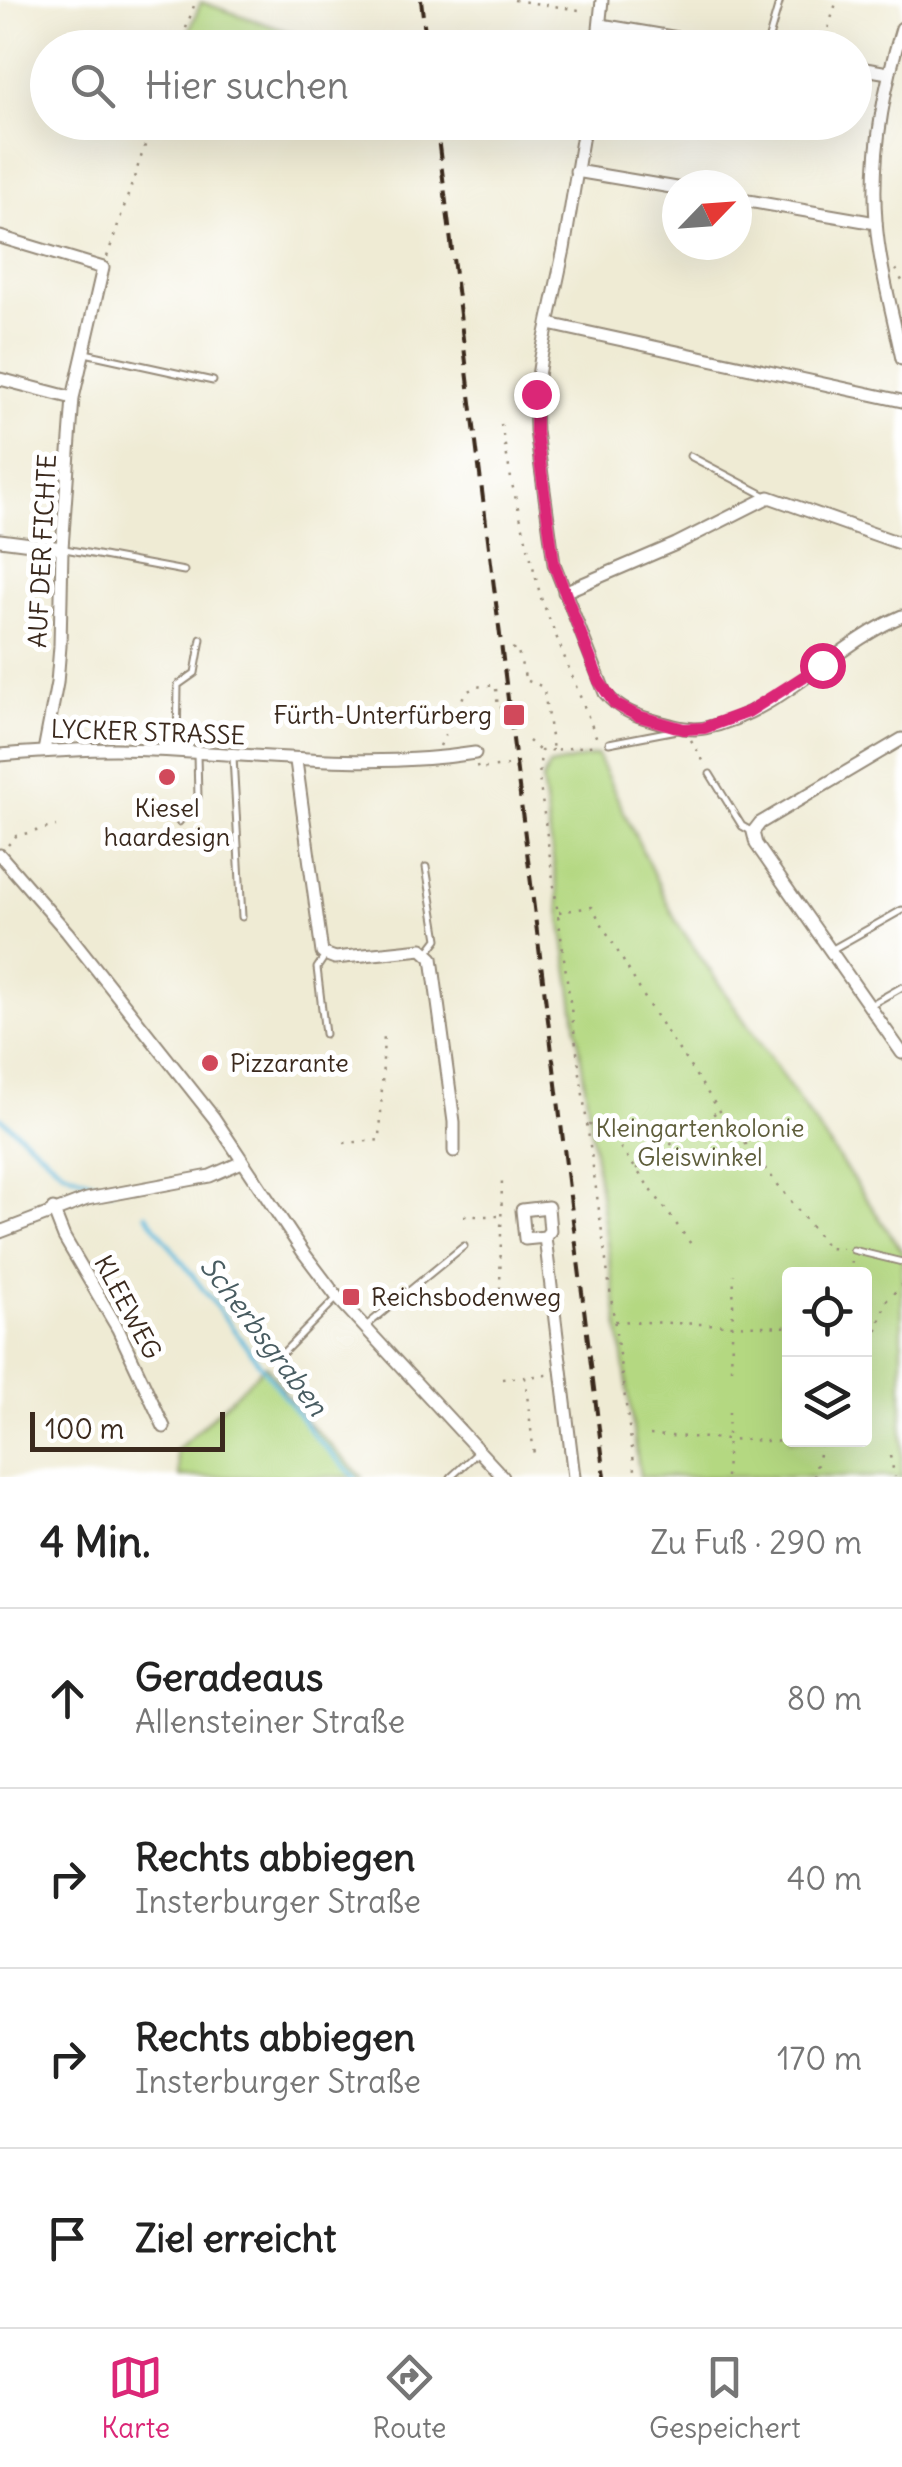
<!DOCTYPE html>
<html lang="de">
<meta charset="utf-8">
<style>
:root{--surface:#fff;--page:#f2f2f2;--text:#222;--muted:#767676;--line:#e0e0e0;--accent:#db2777}
body{margin:0;font-family:Delius,sans-serif;background:var(--page);color:var(--text)}
.controls{position:absolute;right:30px;bottom:30px;display:grid;overflow:hidden;border-radius:10px;box-shadow:0 10px 40px #0002}
.controls button{width:90px;height:90px;display:grid;place-items:center;padding:0;border:0;border-bottom:2px solid var(--line);background:var(--surface);color:var(--text);font:50px sans-serif}
.compass{position:absolute;left:662px;top:170px;width:90px;height:90px;border-radius:50%;background:var(--surface);box-shadow:0 10px 40px #0002;rotate:65deg}
.scale{position:absolute;left:30px;bottom:25px;width:195px;box-sizing:border-box;padding-left:10px;border:5px solid #3b2a1e;border-top:0;font-size:28px;line-height:35px;white-space:nowrap;color:#3b2a1e;-webkit-text-stroke:8px #fff;paint-order:stroke}
.stop{position:absolute;width:30px;height:30px;margin:-22px;border:8px solid #db2777;border-radius:50%;background:#fff}
.stop.end{background:#db2777;border-color:#fff;box-shadow:0 2px 10px #0008}
.list{margin:0;padding:0;list-style:none}
h2{display:flex;justify-content:space-between;align-items:center;height:130px;margin:0;padding:0 40px;font-size:42px}
h2 small{font-size:32px;font-weight:400;color:var(--muted)}
.list li{display:grid;grid-template-columns:65px 1fr auto;gap:30px;align-items:center;box-sizing:border-box;height:180px;padding:0 40px;border-top:2px solid var(--line)}
.list b{display:block;font-size:38px;white-space:nowrap}
.list p{margin:0;font-size:32px;white-space:nowrap;color:var(--muted)}
.list em{font-size:32px;font-style:normal;color:var(--muted)}
.icon{flex:none;width:55px;height:55px;fill:none;stroke:currentColor;stroke-width:2;stroke-linecap:round;stroke-linejoin:round}
.map{position:relative;flex:none;width:902px;height:1477px;overflow:hidden}
.search{position:absolute;background:var(--surface);box-shadow:0 10px 40px #0002;left:30px;right:30px;top:30px;height:110px;display:flex;align-items:center;gap:25px;box-sizing:border-box;padding:0 35px;border-radius:55px;color:var(--muted);font-size:38px}
.sheet{height:850px;background:var(--surface)}
nav{display:flex;justify-content:space-around;align-items:center;box-sizing:border-box;height:140px;border-top:2px solid var(--line);background:var(--surface);font-size:28px;color:var(--muted)}
nav a{display:grid;justify-items:center;gap:5px}
nav .on{color:var(--accent)}
.map>svg:first-child{display:block}
.green{fill:#b4d881;stroke:#788150;stroke-width:2.5;fill-rule:evenodd}
.lines{fill:none;stroke-linecap:round;stroke-linejoin:round}
.stream{stroke:#5fbadd;stroke-width:4}
.lane-casing{stroke:#958a79;stroke-width:9}
.street-casing{stroke:#958a79;stroke-width:15}
.path{stroke:#958a79;stroke-width:2.5;stroke-dasharray:2.5 8;stroke-linecap:butt}
.lane{stroke:#fff;stroke-width:5}
.street{stroke:#fff;stroke-width:11}
.rail{stroke:#3b2a1e;stroke-width:4;stroke-dasharray:15 8;stroke-linecap:butt}
.route{stroke:#db2777;stroke-width:12}
.poi-dot{fill:#d1495b;stroke:#fff;stroke-width:4}
.labels{text-anchor:middle;stroke-width:10;stroke-linejoin:round;paint-order:stroke}
.street-label{font-size:25px;fill:#3b2a1e;stroke:#fff}
.poi-label{font-size:25px;fill:#3b2a1e;stroke:#fff;text-anchor:start}
.park-label{font-size:25px;fill:#5f5e3c;stroke:#fff}
.water-label{font-size:28px;font-style:italic;fill:#485c61;stroke:#fff}
</style>
<div class="map">
<svg width="902" height="1477" viewBox="0 0 902 1477">
<rect width="100%" height="100%" fill="#fff"/>
<filter id="ink" filterUnits="userSpaceOnUse"><feTurbulence type="fractalNoise" baseFrequency=".01" numOctaves="2"/><feDisplacementMap in="SourceGraphic" scale="20" xChannelSelector="R" yChannelSelector="G"/><feConvolveMatrix kernelMatrix="1 2 1 2 8 2 1 2 1" color-interpolation-filters="sRGB"/></filter>
<filter id="wash" filterUnits="userSpaceOnUse"><feTurbulence type="fractalNoise" baseFrequency=".0048" numOctaves="4" result="noise"/><feDisplacementMap in="SourceGraphic" scale="40" xChannelSelector="R" yChannelSelector="G"/><feGaussianBlur stdDeviation="2.25" result="paint"/><feColorMatrix in="noise" values="0 0 0 0 0 0 0 0 0 0 0 0 0 0 0 0 0 1.4 0 .05"/><feComposite in="paint" operator="in"/></filter>
<g filter="url(#wash)">
<rect width="100%" height="100%" fill="#efebd4"/>
<g class="green">
<polygon points="201,2 333,47 202,47 185,42"/>
<path d="M597 755 676 921 902 1251V1477H640L542 781 549 766ZM790 1274H864V1440H790Z"/>
<polygon points="266,1365 302,1417 362,1477 180,1477 176,1451"/>
</g>
<g class="lines">
<g class="stream">
<polyline points="0,1117 63,1171 112,1189"/>
<polyline points="146,1214 315,1437 355,1477"/>
</g>
</g>
</g>
<g filter="url(#ink)">
<g class="lines">
<defs>
<g id="lane">
<polyline points="766,48 780,0"/>
<polyline points="85,353 213,381"/>
<polyline points="690,456 766,496"/>
<polyline points="65,549 184,571"/>
<polyline points="609,743 677,730"/>
<polyline points="177,750 178,685 195,673 201,639"/>
<polyline points="233,757 242,917"/>
<polyline points="710,774 742,826 751,831"/>
<polyline points="179,822 198,798 197,754"/>
<polyline points="426,867 438,939 428,952"/>
<polyline points="831,950 902,910"/>
<polyline points="325,956 317,968 325,1034"/>
<polyline points="872,1004 902,987"/>
<polyline points="853,1250 902,1262"/>
<polyline points="366,1326 464,1246"/>
<polyline points="275,1361 335,1300"/>
<polyline points="451,1477 477,1453"/>
</g>
<g id="street">
<polyline points="601,25 737,48"/>
<path d="M902 28C883 90 871 155 876 221 879 266 893 314 902 359"/>
<polyline points="597,48 602,0"/>
<polyline points="854,67 888,73"/>
<path d="M585 122 564 249 541 357 535 395 536 431 554 564 605 693C620 711 637 716 659 722 674 726 689 731 705 728 780 713 834 645 902 616"/>
<polyline points="576,171 677,188"/>
<polyline points="737,199 876,223"/>
<polyline points="0,237 103,268 73,398 62,548 60,646 57,683 44,751"/>
<polyline points="549,324 902,401"/>
<polyline points="0,379 73,398"/>
<polyline points="0,540 62,548"/>
<polyline points="564,592 676,544 769,497 902,544"/>
<polyline points="902,739 760,823 753,832 756,844 902,1053"/>
<path d="M0 755C38 752 77 749 115 749 235 750 355 772 475 753"/>
<polyline points="296,761 322,953 335,958 422,949 432,958 454,1122 454,1151"/>
<polyline points="0,855 67,932 214,1118 303,1252 337,1297 503,1477"/>
<polyline points="53,1209 64,1237 118,1329 164,1427"/>
<polyline points="0,1232 87,1199 210,1176 242,1162"/>
<polyline points="545,1237 525,1239 522,1210 548,1207 550,1231 545,1237 574,1477"/>
</g>
</defs>
<use href="#lane" class="lane-casing"/>
<use href="#street" class="street-casing"/>
<g class="path">
<polyline points="514,0 586,11"/>
<polyline points="179,48 196,0"/>
<polyline points="822,48 837,0"/>
<polyline points="107,257 153,122"/>
<polyline points="896,269 902,281"/>
<polyline points="501,424 512,484 541,598 599,744"/>
<polyline points="512,649 517,648 525,677"/>
<polyline points="528,681 541,686 544,691 553,750 597,745"/>
<polyline points="496,689 498,708 506,707"/>
<polyline points="691,740 705,764"/>
<polyline points="529,741 539,750"/>
<polyline points="440,746 465,693 475,687 493,685"/>
<polyline points="553,750 541,751 539,778 636,1477"/>
<polyline points="477,765 478,769 507,766"/>
<polyline points="8,845 16,836 56,826"/>
<polyline points="559,912 592,907 650,1007 719,1110 828,1248 842,1249"/>
<polyline points="589,1125 605,1127 694,1248"/>
<polyline points="344,1143 380,1140 384,1032"/>
<polyline points="636,1169 718,1111"/>
<polyline points="464,1216 500,1216"/>
<polyline points="850,1274 852,1261"/>
<polyline points="500,1289 502,1177"/>
<polyline points="615,1321 790,1327"/>
<polyline points="731,1369 734,1274"/>
<polyline points="864,1371 886,1301 902,1285"/>
<polyline points="525,1377 534,1455"/>
<polyline points="502,1379 547,1375"/>
<polyline points="650,1435 807,1443"/>
<polyline points="890,1456 895,1477"/>
<polyline points="726,1477 729,1412"/>
<polyline points="814,1477 822,1440"/>
</g>
<use href="#lane" class="lane"/>
<use href="#street" class="street"/>
<g class="rail">
<polyline points="421,0 427,48"/>
<polyline points="436,122 605,1477"/>
</g>
</g>
</g>
<g class="lines" filter="url(#ink)">
<polyline class="route" points="536,394 536,432 554,564 599,681 615,704 638,716 684,729 704,728 748,712 822,665"/>
</g>
<g class="poi-dot">
<rect x="502" y="703" width="24" height="24" rx="5"/>
<circle cx="167" cy="777" r="10"/>
<circle cx="210" cy="1063" r="10"/>
<rect x="341" y="1287" width="20" height="20" rx="5"/>
</g>
<g class="labels">
<g class="street-label">
<text transform="translate(42 551) rotate(-87)" y="9">AUF DER FICHTE</text>
<text transform="translate(148 732) rotate(2)" y="9">LYCKER STRASSE</text>
<text transform="translate(128 1307) rotate(62)" y="9">KLEEWEG</text>
</g>
<g class="poi-label">
<text x="492" y="724" text-anchor="end">Fürth-Unterfürberg</text>
<text x="167" y="817" text-anchor="middle">Kiesel<tspan x="167" dy="29">haardesign</tspan></text>
<text x="230" y="1072">Pizzarante</text>
<text x="371" y="1306">Reichsbodenweg</text>
</g>
<g class="park-label">
<text x="700" y="1137">Kleingartenkolonie<tspan x="700" dy="29">Gleiswinkel</tspan></text>
</g>
<g class="water-label">
<text transform="translate(264 1336) rotate(53)" y="10">Scherbsgraben</text>
</g>
</g>
</svg>
<div class="controls">
<button><svg class="icon" aria-label="locate" viewBox="0 0 24 24"><circle cx="12" cy="12" r="6"/><path d="M12 2v4M12 18v4M2 12h4M18 12h4"/></svg></button>
<button><svg class="icon" aria-label="layers" viewBox="0 0 24 24"><path d="M12 4l9 5-9 5-9-5zM3 14l9 5 9-5"/></svg></button>
</div>
<svg class="compass" viewBox="-18 -18 36 36"><path d="M0-13l5 13h-10z" fill="#e53935"/><path d="M0 13l5-13h-10z" fill="#767676"/></svg>
<div class="scale">100 m</div>
<div class="stop" style="left:822px;top:665px"></div>
<div class="stop end" style="left:536px;top:394px"></div>
<div class="search"><svg class="icon" aria-label="search" viewBox="0 0 24 24"><circle cx="10" cy="10" r="6"/><path d="M15 15l6 6"/></svg>Hier suchen</div>
</div>
<section class="sheet">
<h2>4 Min.<small>Zu Fuß · 290 m</small></h2>
<ul class="list">
<li><svg class="icon" aria-label="ahead" viewBox="0 0 24 24"><path d="M12 20V5M6 11l6-6 6 6"/></svg><div><b>Geradeaus</b><p>Allensteiner Straße</p></div><em>80 m</em></li>
<li><svg class="icon" aria-label="right" viewBox="0 0 24 24"><path d="M7 20v-9h11M14 6l5 5-5 5"/></svg><div><b>Rechts abbiegen</b><p>Insterburger Straße</p></div><em>40 m</em></li>
<li><svg class="icon" aria-label="right" viewBox="0 0 24 24"><path d="M7 20v-9h11M14 6l5 5-5 5"/></svg><div><b>Rechts abbiegen</b><p>Insterburger Straße</p></div><em>170 m</em></li>
<li><svg class="icon" aria-label="arrive" viewBox="0 0 24 24"><path d="M6 21V4h12l-3 4 3 4H6"/></svg><div><b>Ziel erreicht</b></div></li>
</ul>
</section>
<nav>
<a class="on"><svg class="icon" aria-label="map" viewBox="0 0 24 24"><path d="M3 6l6-2 6 2 6-2v14l-6 2-6-2-6 2zM9 4v14M15 6v14"/></svg>Karte</a>
<a><svg class="icon" aria-label="directions" viewBox="0 0 24 24"><path d="M12 3l9 9-9 9-9-9zM9 14v-3h6M13 9l2 2-2 2"/></svg>Route</a>
<a><svg class="icon" aria-label="saved" viewBox="0 0 24 24"><path d="M7 4h10v16l-5-4-5 4z"/></svg>Gespeichert</a>
</nav>
